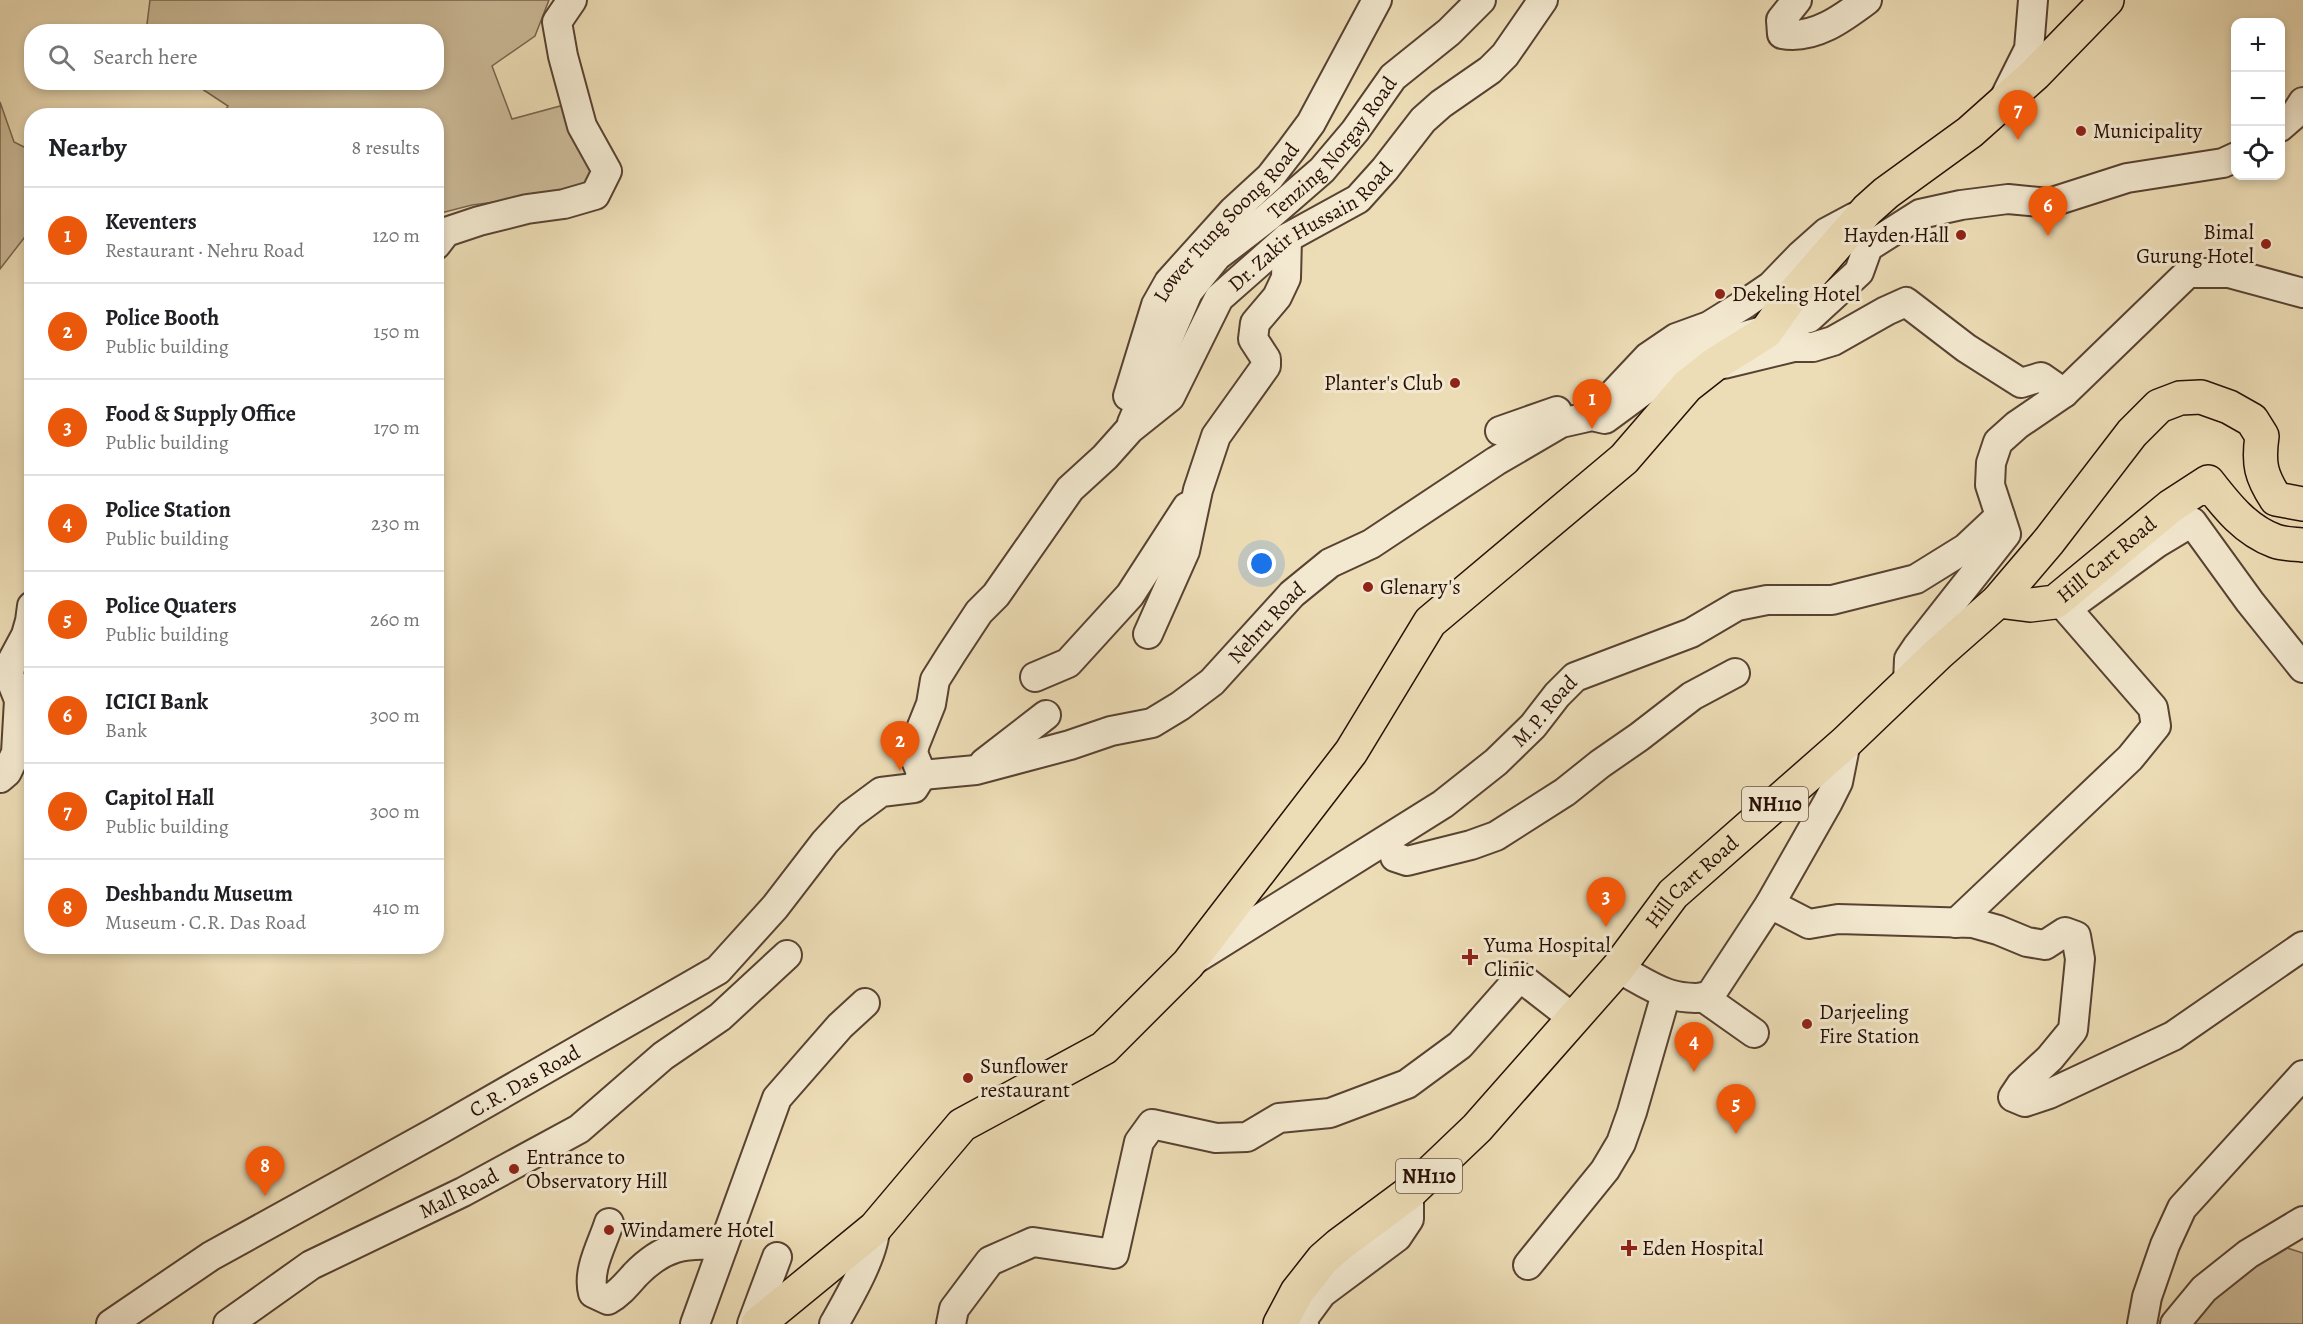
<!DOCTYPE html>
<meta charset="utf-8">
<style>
:root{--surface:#fff;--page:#f2f2f2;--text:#202124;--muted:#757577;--line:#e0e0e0;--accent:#ea580c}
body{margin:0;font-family:Alegreya,serif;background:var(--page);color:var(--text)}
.controls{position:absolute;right:18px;top:18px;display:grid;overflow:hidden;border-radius:12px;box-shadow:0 3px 9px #0003}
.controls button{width:54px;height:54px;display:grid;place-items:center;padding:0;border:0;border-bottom:2px solid var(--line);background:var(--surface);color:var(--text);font:30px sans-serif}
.you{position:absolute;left:1262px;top:564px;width:21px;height:21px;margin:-15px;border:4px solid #fff;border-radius:50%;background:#1a73e8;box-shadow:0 0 0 9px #1a73e833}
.badge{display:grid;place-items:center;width:39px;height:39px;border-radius:50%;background:var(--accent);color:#fff;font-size:20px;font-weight:700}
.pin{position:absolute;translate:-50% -50px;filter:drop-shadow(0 2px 3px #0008)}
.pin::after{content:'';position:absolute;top:32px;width:21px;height:18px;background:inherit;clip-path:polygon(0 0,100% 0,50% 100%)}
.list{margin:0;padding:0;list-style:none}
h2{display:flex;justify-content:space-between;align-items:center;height:78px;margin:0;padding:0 24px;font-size:26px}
h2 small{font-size:20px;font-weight:400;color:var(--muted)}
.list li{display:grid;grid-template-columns:39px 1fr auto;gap:18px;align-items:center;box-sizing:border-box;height:96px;padding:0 24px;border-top:2px solid var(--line)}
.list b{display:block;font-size:22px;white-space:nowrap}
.list p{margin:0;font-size:20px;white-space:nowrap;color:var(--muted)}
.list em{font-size:20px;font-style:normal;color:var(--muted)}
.icon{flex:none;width:33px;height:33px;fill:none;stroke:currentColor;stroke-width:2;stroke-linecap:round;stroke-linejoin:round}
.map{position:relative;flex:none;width:2303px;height:1324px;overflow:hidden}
.search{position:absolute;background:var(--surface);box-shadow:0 3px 9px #0003;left:24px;top:24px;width:420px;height:66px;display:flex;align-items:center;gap:15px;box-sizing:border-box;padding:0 21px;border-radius:24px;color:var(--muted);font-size:22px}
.panel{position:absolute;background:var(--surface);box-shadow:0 3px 9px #0003;left:24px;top:108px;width:420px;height:846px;border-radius:24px}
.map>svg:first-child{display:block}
.green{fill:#cbba98;stroke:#79644f;stroke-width:1.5}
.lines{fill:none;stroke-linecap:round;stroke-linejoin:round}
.minor-casing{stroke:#584232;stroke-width:32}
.major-casing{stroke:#270f06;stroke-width:36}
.highway-casing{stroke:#270f06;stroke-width:36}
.minor{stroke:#f3e9d0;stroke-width:28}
.major{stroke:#edddb6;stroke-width:33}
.highway{stroke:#edddb6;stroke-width:33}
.poi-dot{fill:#8f2418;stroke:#f3e9d0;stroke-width:2}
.labels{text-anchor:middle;stroke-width:6;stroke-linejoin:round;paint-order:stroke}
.shield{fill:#f3e9d0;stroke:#645043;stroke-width:1.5}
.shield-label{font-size:20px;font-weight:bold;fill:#270f06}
.poi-label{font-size:21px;fill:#270f06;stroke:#f3e9d0;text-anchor:start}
.street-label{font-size:21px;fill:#270f06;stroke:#f3e9d0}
</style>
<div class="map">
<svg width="2303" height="1324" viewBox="0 0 2303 1324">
<rect width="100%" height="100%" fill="#edddb6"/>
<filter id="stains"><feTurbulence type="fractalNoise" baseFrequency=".00333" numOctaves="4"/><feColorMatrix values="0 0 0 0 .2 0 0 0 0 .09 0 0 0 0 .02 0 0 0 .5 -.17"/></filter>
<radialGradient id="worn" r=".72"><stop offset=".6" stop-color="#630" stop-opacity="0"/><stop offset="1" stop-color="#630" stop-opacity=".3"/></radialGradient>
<g class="green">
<polygon points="150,0 549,0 535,36 492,66 512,119 564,105 595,170 588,190 472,205 437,214 436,116 222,115 228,106 193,83 436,82 436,32 146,32"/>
<polygon points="0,102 14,142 32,151 31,229 0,269"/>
<polygon points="2284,1247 2303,1253 2303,1324 2191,1324 2217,1288"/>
</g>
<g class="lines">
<defs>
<g id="minor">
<path d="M1797 0 1781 20 1782 34C1814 40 1843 18 1867 0"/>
<polyline points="2004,99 2029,49 2033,0"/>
<polyline points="2280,127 2296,113 2303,102"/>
<polyline points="436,245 446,232 479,221 527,209 564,204 595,195 607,171 582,126 563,56 557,22 572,0"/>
<polyline points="1724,364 1794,347 1813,347 1833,341 1886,311 1906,302 1966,348 2021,383 2041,377 2064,393"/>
<path id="s1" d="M1128 396 1156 305 1169 282 1233 211 1270 177 1291 150 1311 123 1377 0"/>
<polyline points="1600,408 1648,357 1676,338 1709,326 1746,303 1771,286 1800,256 1827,232 1855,217"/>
<path id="s2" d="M1132 423 1188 292 1217 256 1268 217 1322 170 1355 131 1393 77 1449 32 1481 0"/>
<polyline points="1500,431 1557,411"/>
<polyline points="2073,604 2157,543 2192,522 2250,602 2303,668"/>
<polyline points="1148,634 1185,551 1198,490 1216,436 1266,366 1266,359 1253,339 1255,323 1277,297 1286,278 1287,238"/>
<polyline points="1035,677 1068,663 1130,595 1187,507"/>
<polyline points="1908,683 1909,659 1917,647 2006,534 1990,485 1991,463 1998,442 2017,425 2064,393 2188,273 2229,273 2303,293"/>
<polyline points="984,763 1046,715"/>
<path id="s3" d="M922 775 976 770 1070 745 1111 731 1152 723 1180 706 1212 682 1292 594 1330 563 1371 544 1496 461 1561 423 1592 416 1605 419 1662 377 1713 345 1809 318 1859 272 1868 247 1920 214 1961 205 2008 199 2049 203 2127 178 2223 163 2236 157"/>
<polyline points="0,778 7,772 16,753 19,700 9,675 11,663 26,635 30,621 32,606"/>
<polyline points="1395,857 1407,861 1471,845 1496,836 1565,792 1600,764 1639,737 1692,696 1735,673"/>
<polyline points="1770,904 1809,924 1838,919 1973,923 1998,930 2027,942 2045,945 2065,932 2076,936 2080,959 2073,1030 2050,1058 2021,1085 2013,1097 2025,1102 2049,1094 2173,1036 2303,946"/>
<polyline points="1956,923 2130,758 2156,726 2153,708 2067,609"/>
<path id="s4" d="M1194 960 1443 804 1496 762 1533 726 1557 695 1575 677 1691 633 1737 606 1767 600H1832L1916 579 1966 548 2000 516"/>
<path d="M1618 968C1651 986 1669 1002 1709 997L1770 904 1828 802 1838 782 1846 742"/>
<polyline points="1703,997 1754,1033"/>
<path d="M609 1223C602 1245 587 1270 593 1293L608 1300C619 1294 627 1284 635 1275 663 1246 685 1242 723 1246"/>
<polyline points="1528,1265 1605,1170 1621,1143 1632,1112 1666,994"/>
<path id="s5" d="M111 1324 211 1256 439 1130 718 970 775 907 825 842 850 815 881 792 914 788 922 775 913 753 915 744 931 704 935 680 952 653 979 612 996 595 1070 489 1105 457 1130 429 1170 397 1219 298 1287 238 1358 199 1385 169 1423 120 1441 104 1490 70 1505 55 1543 0"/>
<path id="s6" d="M228 1324 311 1265 463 1192 579 1129 663 1056 720 1017 787 955"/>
<polyline points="695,1324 777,1098 840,1026 865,1003"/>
<polyline points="752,1324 777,1257"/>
<path d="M834 1324C847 1301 875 1254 875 1228"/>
<polyline points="951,1324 954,1309 990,1261 1033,1242 1114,1254 1139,1142 1152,1124 1216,1138 1247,1137 1279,1118 1330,1113 1407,1084 1460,1045 1520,977 1574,1019"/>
<polyline points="1304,1324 1302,1320 1322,1293 1397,1237 1409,1219 1409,1193"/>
<polyline points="2142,1324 2147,1297 2165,1245 2182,1208 2303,1075"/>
<polyline points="2175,1324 2204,1289 2248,1254 2303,1221"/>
</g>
<polyline id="major" points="758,1324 875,1228 962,1125 1104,1048 1188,964 1351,752 1430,622 1624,459 1687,386 1715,364 1766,332 1790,298 1867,210 1886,193 1970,132 2035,74 2107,0"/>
<g id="highway">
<path d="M1998 601 2049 541 2132 433 2159 406 2180 398 2201 397 2229 407 2252 420 2262 436C2258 464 2261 476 2276 499L2303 504"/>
<path id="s7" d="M1280 1324 1297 1292 1323 1259 1339 1245 1409 1193 1477 1128 1618 968 1673 894 1846 742 1939 653 1998 601 2030 605 2055 602 2171 506 2208 482C2226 505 2245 530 2275 541 2283 544 2294 544 2303 545"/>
</g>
</defs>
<use href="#minor" class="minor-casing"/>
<use href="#major" class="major-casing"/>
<use href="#highway" class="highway-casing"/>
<use href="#minor" class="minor"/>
<use href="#major" class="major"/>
<use href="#highway" class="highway"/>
</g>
<g class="poi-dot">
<circle cx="2081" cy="131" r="6"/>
<circle cx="1961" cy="235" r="6"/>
<circle cx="2266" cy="244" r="6"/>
<circle cx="1720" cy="294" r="6"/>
<circle cx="1455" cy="383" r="6"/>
<circle cx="1368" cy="587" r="6"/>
<path d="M1467 948h6v6h6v6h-6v6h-6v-6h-6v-6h6z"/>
<circle cx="1807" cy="1024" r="6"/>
<circle cx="968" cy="1078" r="6"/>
<circle cx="514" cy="1169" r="6"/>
<circle cx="609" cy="1230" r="6"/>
<path d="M1626 1239h6v6h6v6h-6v6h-6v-6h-6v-6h6z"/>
</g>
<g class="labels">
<g class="shield">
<rect x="1742" y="787" width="66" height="34" rx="4.5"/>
<rect x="1396" y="1159" width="66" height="34" rx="4.5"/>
</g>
<g class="shield-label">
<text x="1775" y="811">NH110</text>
<text x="1429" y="1183">NH110</text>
</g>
<g class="poi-label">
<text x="2093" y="138">Municipality</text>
<text x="2254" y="239" text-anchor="end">Bimal<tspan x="2254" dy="24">Gurung Hotel</tspan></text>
<text x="1949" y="242" text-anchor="end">Hayden Hall</text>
<text x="1732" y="301">Dekeling Hotel</text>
<text x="1443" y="390" text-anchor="end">Planter's Club</text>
<text x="1380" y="594">Glenary's</text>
<text x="1484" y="952">Yuma Hospital<tspan x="1484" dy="24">Clinic</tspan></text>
<text x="1819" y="1019">Darjeeling<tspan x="1819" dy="24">Fire Station</tspan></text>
<text x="980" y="1073">Sunflower<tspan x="980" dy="24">restaurant</tspan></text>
<text x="526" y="1164">Entrance to<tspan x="526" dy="24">Observatory Hill</tspan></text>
<text x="621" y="1237">Windamere Hotel</text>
<text x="1642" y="1255">Eden Hospital</text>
</g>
<g class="street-label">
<text dy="7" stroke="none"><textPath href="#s2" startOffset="348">Tenzing Norgay Road</textPath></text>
<text dy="7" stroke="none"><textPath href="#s1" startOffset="204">Lower Tung Soong Road</textPath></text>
<text dy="7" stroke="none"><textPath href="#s5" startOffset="1692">Dr. Zakir Hussain Road</textPath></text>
<text dy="7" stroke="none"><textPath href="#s7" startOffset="1148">Hill Cart Road</textPath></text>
<text dy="7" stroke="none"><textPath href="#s3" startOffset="390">Nehru Road</textPath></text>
<text dy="7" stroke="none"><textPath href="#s4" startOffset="432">M.P. Road</textPath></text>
<text dy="7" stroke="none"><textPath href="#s7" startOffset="608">Hill Cart Road</textPath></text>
<text dy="7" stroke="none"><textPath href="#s5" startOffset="480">C.R. Das Road</textPath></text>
<text dy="7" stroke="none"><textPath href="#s6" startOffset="266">Mall Road</textPath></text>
</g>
</g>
<rect width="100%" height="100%" filter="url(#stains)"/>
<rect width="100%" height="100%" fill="url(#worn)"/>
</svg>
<div class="controls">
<button>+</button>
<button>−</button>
<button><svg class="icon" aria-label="locate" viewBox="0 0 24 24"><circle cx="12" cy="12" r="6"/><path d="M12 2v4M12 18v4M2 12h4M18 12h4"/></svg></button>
</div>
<div class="you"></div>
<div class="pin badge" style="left:1592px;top:429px">1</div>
<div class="pin badge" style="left:900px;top:771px">2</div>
<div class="pin badge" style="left:1606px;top:927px">3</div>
<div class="pin badge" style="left:1694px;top:1072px">4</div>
<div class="pin badge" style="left:1736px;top:1134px">5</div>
<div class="pin badge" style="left:2048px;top:236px">6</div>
<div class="pin badge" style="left:2018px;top:140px">7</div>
<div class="pin badge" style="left:265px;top:1196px">8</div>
<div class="search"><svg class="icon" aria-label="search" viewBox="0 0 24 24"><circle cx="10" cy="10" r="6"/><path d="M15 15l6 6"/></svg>Search here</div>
<section class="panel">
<h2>Nearby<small>8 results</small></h2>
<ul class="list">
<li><span class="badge">1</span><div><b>Keventers</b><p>Restaurant · Nehru Road</p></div><em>120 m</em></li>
<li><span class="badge">2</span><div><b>Police Booth</b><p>Public building</p></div><em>150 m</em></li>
<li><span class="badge">3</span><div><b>Food &amp; Supply Office</b><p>Public building</p></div><em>170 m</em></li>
<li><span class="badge">4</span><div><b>Police Station</b><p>Public building</p></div><em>230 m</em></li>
<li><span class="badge">5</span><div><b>Police Quaters</b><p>Public building</p></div><em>260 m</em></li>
<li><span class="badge">6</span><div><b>ICICI Bank</b><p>Bank</p></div><em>300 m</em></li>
<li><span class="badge">7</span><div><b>Capitol Hall</b><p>Public building</p></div><em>300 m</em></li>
<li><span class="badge">8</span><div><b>Deshbandu Museum</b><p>Museum · C.R. Das Road</p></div><em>410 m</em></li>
</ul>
</section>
</div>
